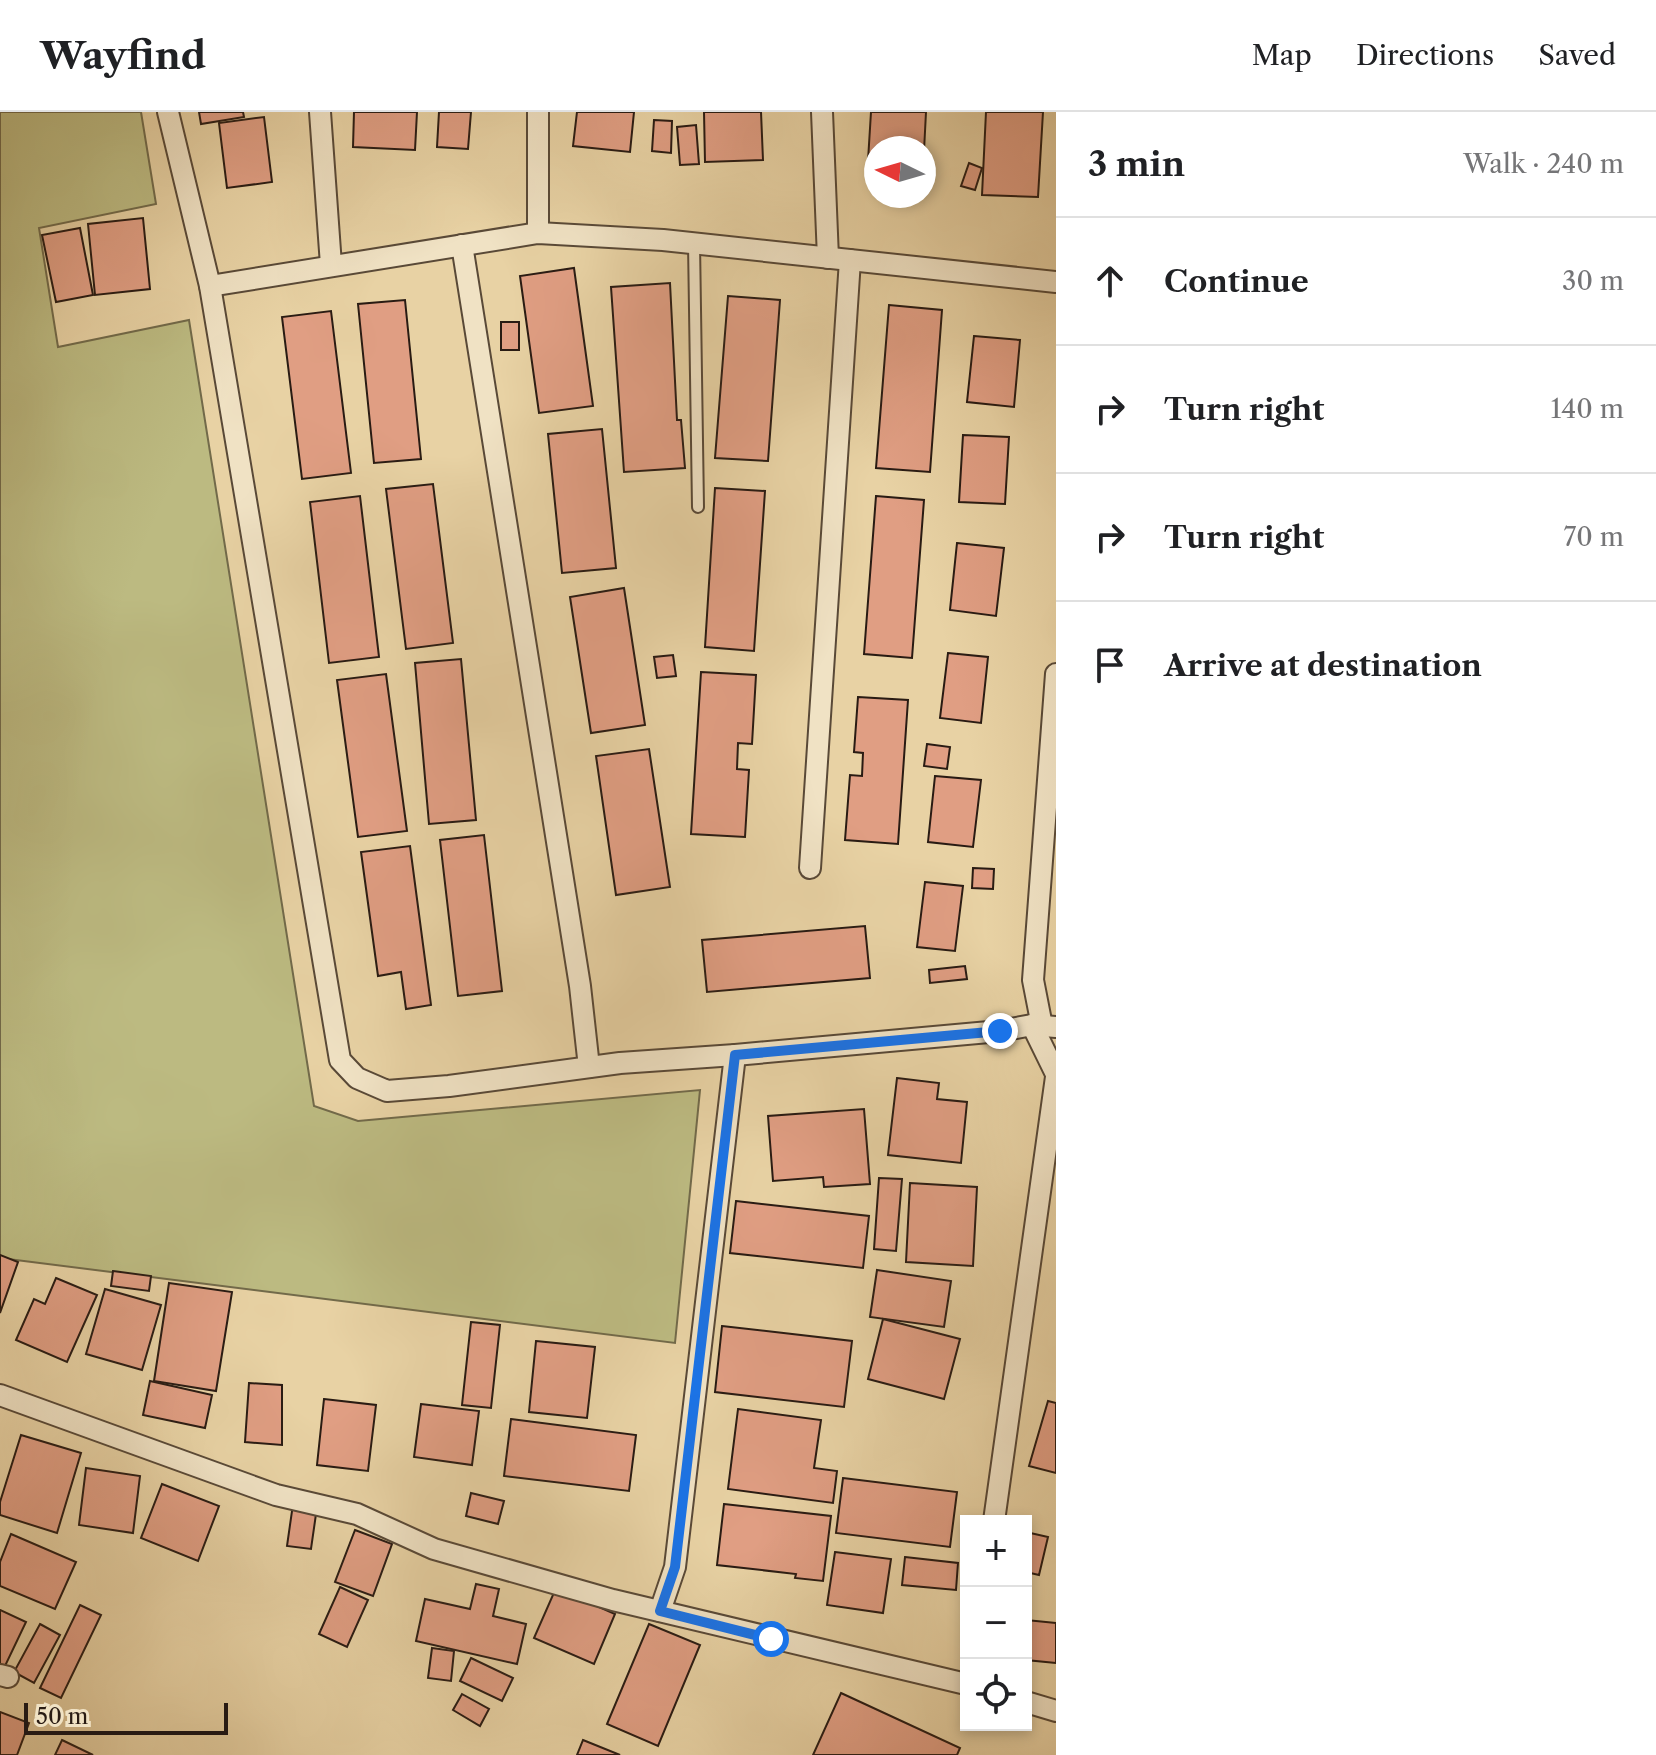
<!DOCTYPE html>
<meta charset="utf-8">
<style>
:root{--surface:#fff;--page:#f2f2f2;--text:#202124;--muted:#757577;--line:#e0e0e0}
body{margin:0;font-family:"Libre Caslon Text",serif;background:var(--page);color:var(--text)}
.controls{position:absolute;right:24px;bottom:24px;display:grid;overflow:hidden;border-radius:0px;box-shadow:0 4px 12px #0003}
.controls button{width:72px;height:72px;display:grid;place-items:center;padding:0;border:0;border-bottom:2px solid var(--line);background:var(--surface);color:var(--text);font:40px sans-serif}
.compass{position:absolute;left:864px;top:24px;width:72px;height:72px;border-radius:50%;background:var(--surface);box-shadow:0 4px 12px #0003;rotate:275deg}
.scale{position:absolute;left:24px;bottom:20px;width:204px;box-sizing:border-box;padding-left:8px;border:4px solid #291b13;border-top:0;font-size:22px;line-height:28px;white-space:nowrap;color:#291b13;-webkit-text-stroke:6px #f0e2c4;paint-order:stroke}
.stop{position:absolute;width:24px;height:24px;margin:-18px;border:6px solid #1a73e8;border-radius:50%;background:#fff}
.stop.end{background:#1a73e8;border-color:#fff;box-shadow:0 2px 8px #0008}
.list{margin:0;padding:0;list-style:none}
h2{display:flex;justify-content:space-between;align-items:center;height:104px;margin:0;padding:0 32px;font-size:34px}
h2 small{font-size:26px;font-weight:400;color:var(--muted)}
.list li{display:grid;grid-template-columns:52px 1fr auto;gap:24px;align-items:center;box-sizing:border-box;height:128px;padding:0 32px;border-top:2px solid var(--line)}
.list b{display:block;font-size:30px;white-space:nowrap}
.list em{font-size:26px;font-style:normal;color:var(--muted)}
.icon{flex:none;width:44px;height:44px;fill:none;stroke:currentColor;stroke-width:2;stroke-linecap:round;stroke-linejoin:round}
.map{position:relative;flex:none;width:1056px;height:1643px;overflow:hidden}
header{display:flex;align-items:center;gap:48px;box-sizing:border-box;height:112px;padding:0 40px;background:var(--surface);border-bottom:2px solid var(--line)}
header strong{font-size:38px}
nav{display:flex;gap:44px;margin-inline-start:auto;font-size:28px}
main{display:flex}
aside{flex:1;background:var(--surface)}
.map>svg:first-child{display:block}
.green{fill:#bcba81;stroke:#726a4a;stroke-width:2}
.building{fill:#e09e83;stroke:#291b13;stroke-width:2}
.lines{fill:none;stroke-linecap:round;stroke-linejoin:round}
.service-casing{stroke:#594937;stroke-width:14}
.minor-casing{stroke:#594937;stroke-width:24}
.service{stroke:#f0e2c4;stroke-width:10}
.minor{stroke:#f0e2c4;stroke-width:20}
.route{stroke:#1a73e8;stroke-width:10}
</style>
<header>
<strong>Wayfind</strong>
<nav><a>Map</a><a>Directions</a><a>Saved</a></nav>
</header>
<main>
<div class="map">
<svg width="1056" height="1643" viewBox="0 0 1056 1643">
<rect width="100%" height="100%" fill="#e8d2a4"/>
<filter id="stains"><feTurbulence type="fractalNoise" baseFrequency=".0025" numOctaves="4"/><feColorMatrix values="0 0 0 0 .2 0 0 0 0 .09 0 0 0 0 .02 0 0 0 .5 -.17"/></filter>
<radialGradient id="worn" r=".72"><stop offset=".6" stop-color="#630" stop-opacity="0"/><stop offset="1" stop-color="#630" stop-opacity=".3"/></radialGradient>
<polygon class="green" points="0,0 141,0 156,92 39,116 58,235 189,208 314,994 358,1009 700,978 675,1231 0,1146"/>
<g class="building">
<polygon points="199,0 243,0 244,5 201,12"/>
<polygon points="354,0 417,0 415,38 353,35"/>
<polygon points="439,0 471,0 468,37 437,35"/>
<polygon points="577,0 634,0 630,40 573,34"/>
<polygon points="704,0 761,0 763,48 705,50"/>
<polygon points="871,0 926,0 924,39 924,36 876,36 876,66 867,65"/>
<polygon points="986,0 1043,0 1038,85 982,83"/>
<polygon points="264,5 272,70 227,76 219,11"/>
<polygon points="654,8 672,9 671,41 652,39"/>
<polygon points="696,13 699,52 680,53 677,15"/>
<polygon points="969,51 982,56 975,78 961,74"/>
<polygon points="143,106 150,177 95,183 88,112"/>
<polygon points="80,116 93,183 56,190 42,123"/>
<polygon points="574,156 593,294 539,301 520,164"/>
<polygon points="670,171 677,308 681,308 685,356 624,360 611,175"/>
<polygon points="728,184 780,188 768,349 715,346"/>
<polygon points="405,188 421,347 374,351 358,192"/>
<polygon points="889,193 942,198 930,360 876,356"/>
<polygon points="331,199 351,361 302,367 282,205"/>
<rect x="501" y="210" width="18" height="28"/>
<polygon points="974,224 1020,228 1014,295 967,290"/>
<polygon points="602,317 616,456 562,461 548,322"/>
<polygon points="963,323 1009,325 1005,392 959,390"/>
<polygon points="433,372 453,531 406,537 386,377"/>
<polygon points="715,376 765,379 754,539 705,535"/>
<polygon points="360,384 379,545 329,551 310,390"/>
<polygon points="876,384 924,388 912,546 864,542"/>
<polygon points="957,431 1004,436 996,504 950,498"/>
<polygon points="624,476 645,613 591,621 570,485"/>
<polygon points="948,541 988,545 981,611 940,606"/>
<polygon points="673,543 676,564 657,566 654,545"/>
<polygon points="461,547 476,708 429,712 415,551"/>
<polygon points="701,560 756,563 752,632 738,631 737,657 749,658 745,725 691,722"/>
<polygon points="386,562 407,719 358,725 337,568"/>
<polygon points="858,585 908,588 898,732 845,728 850,663 862,664 863,641 854,640"/>
<polygon points="927,632 950,635 947,657 924,654"/>
<polygon points="649,637 670,775 616,783 596,644"/>
<polygon points="935,664 981,668 973,735 928,730"/>
<polygon points="484,723 502,879 458,884 440,728"/>
<polygon points="410,734 431,893 406,897 401,860 378,864 361,740"/>
<polygon points="973,756 994,757 993,777 972,776"/>
<polygon points="925,770 963,774 955,839 917,835"/>
<polygon points="865,814 870,866 707,880 702,828"/>
<polygon points="965,854 967,867 930,871 929,858"/>
<polygon points="897,966 939,971 937,987 967,990 961,1051 888,1043"/>
<polygon points="864,997 870,1072 824,1075 823,1065 773,1069 768,1004"/>
<polygon points="879,1066 902,1067 896,1139 874,1137"/>
<polygon points="910,1071 977,1075 973,1154 906,1150"/>
<polygon points="736,1089 869,1104 863,1156 730,1141"/>
<polygon points="0,1143 18,1150 0,1201"/>
<polygon points="877,1158 951,1169 944,1215 870,1205"/>
<polygon points="113,1159 151,1164 149,1179 111,1174"/>
<polygon points="56,1166 97,1183 67,1250 16,1228 34,1187 45,1192"/>
<polygon points="169,1171 232,1180 216,1279 154,1269"/>
<polygon points="105,1177 161,1193 142,1258 86,1242"/>
<polygon points="883,1207 960,1227 944,1287 868,1267"/>
<polygon points="471,1210 500,1213 491,1296 462,1293"/>
<polygon points="722,1214 852,1229 844,1295 715,1280"/>
<polygon points="536,1229 595,1235 587,1306 529,1300"/>
<polygon points="150,1269 212,1283 205,1316 143,1303"/>
<polygon points="249,1271 282,1273 282,1333 245,1330"/>
<polygon points="324,1287 376,1293 368,1359 317,1353"/>
<polygon points="1048,1289 1056,1291 1056,1361 1029,1354"/>
<polygon points="421,1292 479,1299 472,1353 414,1345"/>
<polygon points="738,1297 821,1308 814,1356 837,1359 833,1391 728,1377"/>
<polygon points="511,1307 636,1323 629,1379 504,1364"/>
<polygon points="21,1323 81,1341 57,1421 0,1403 0,1390"/>
<polygon points="86,1356 140,1364 133,1421 79,1413"/>
<polygon points="843,1366 957,1380 950,1435 836,1421"/>
<polygon points="162,1372 219,1394 198,1449 141,1426"/>
<polygon points="471,1381 504,1389 498,1412 466,1404"/>
<polygon points="293,1392 317,1395 311,1437 287,1434"/>
<polygon points="724,1392 831,1404 823,1469 795,1466 796,1462 717,1453"/>
<polygon points="355,1418 392,1432 373,1484 335,1470"/>
<polygon points="1026,1420 1048,1425 1039,1463 1026,1460"/>
<polygon points="11,1422 76,1450 55,1497 0,1474 0,1450"/>
<polygon points="835,1440 891,1447 883,1501 827,1493"/>
<polygon points="905,1445 958,1451 956,1478 902,1473"/>
<polygon points="476,1472 499,1477 493,1504 526,1512 517,1552 416,1529 425,1487 470,1497"/>
<polygon points="340,1475 368,1488 347,1535 319,1522"/>
<polygon points="556,1476 615,1502 594,1552 534,1526"/>
<polygon points="80,1493 101,1503 61,1586 40,1576"/>
<polygon points="0,1498 26,1510 5,1554 0,1552"/>
<polygon points="1026,1508 1056,1511 1056,1551 1026,1548"/>
<polygon points="40,1512 60,1523 34,1571 14,1560"/>
<polygon points="649,1512 700,1533 658,1634 607,1612"/>
<polygon points="432,1536 454,1539 451,1569 428,1566"/>
<polygon points="471,1546 513,1566 502,1589 460,1569"/>
<polygon points="841,1581 960,1636 957,1643 813,1643"/>
<polygon points="462,1582 489,1597 480,1614 453,1598"/>
<polygon points="0,1600 29,1611 17,1643 0,1643"/>
<polygon points="62,1628 93,1643 55,1643"/>
<polygon points="583,1628 620,1643 577,1643"/>
</g>
<g class="lines">
<defs>
<polyline id="service" points="694,131 698,395"/>
<g id="minor">
<polyline points="168,0 210,174 340,948 357,966 387,979 449,974 620,951 735,943 1000,919 1032,913 1056,915"/>
<polyline points="320,0 331,153"/>
<polyline points="538,0 538,121"/>
<polyline points="822,0 828,146"/>
<polyline points="462,133 580,874 589,955"/>
<polyline points="210,174 538,121 663,128 1056,170"/>
<polyline points="810,756 850,148"/>
<polyline points="1032,913 1056,962"/>
<polyline points="1042,914 1033,868 1056,562"/>
<polyline points="0,1283 276,1383 357,1402 434,1437 613,1488 966,1572"/>
<polyline points="994,1409 1056,965"/>
<polyline points="660,1499 675,1455 735,943"/>
<polyline points="0,1563 8,1565"/>
<polyline points="1026,1590 1056,1599"/>
</g>
</defs>
<use href="#service" class="service-casing"/>
<use href="#minor" class="minor-casing"/>
<use href="#service" class="service"/>
<use href="#minor" class="minor"/>
</g>
<g class="lines">
<polyline class="route" points="771,1527 660,1499 675,1455 735,943 1000,919"/>
</g>
<rect width="100%" height="100%" filter="url(#stains)"/>
<rect width="100%" height="100%" fill="url(#worn)"/>
</svg>
<div class="controls">
<button>+</button>
<button>−</button>
<button><svg class="icon" aria-label="locate" viewBox="0 0 24 24"><circle cx="12" cy="12" r="6"/><path d="M12 2v4M12 18v4M2 12h4M18 12h4"/></svg></button>
</div>
<svg class="compass" viewBox="-18 -18 36 36"><path d="M0-13l5 13h-10z" fill="#e53935"/><path d="M0 13l5-13h-10z" fill="#757577"/></svg>
<div class="scale">50 m</div>
<div class="stop" style="left:771px;top:1527px"></div>
<div class="stop end" style="left:1000px;top:919px"></div>
</div>
<aside>
<h2>3 min<small>Walk · 240 m</small></h2>
<ul class="list">
<li><svg class="icon" aria-label="ahead" viewBox="0 0 24 24"><path d="M12 20V5M6 11l6-6 6 6"/></svg><div><b>Continue</b></div><em>30 m</em></li>
<li><svg class="icon" aria-label="right" viewBox="0 0 24 24"><path d="M7 20v-9h11M14 6l5 5-5 5"/></svg><div><b>Turn right</b></div><em>140 m</em></li>
<li><svg class="icon" aria-label="right" viewBox="0 0 24 24"><path d="M7 20v-9h11M14 6l5 5-5 5"/></svg><div><b>Turn right</b></div><em>70 m</em></li>
<li><svg class="icon" aria-label="arrive" viewBox="0 0 24 24"><path d="M6 21V4h12l-3 4 3 4H6"/></svg><div><b>Arrive at destination</b></div></li>
</ul>
</aside>
</main>
